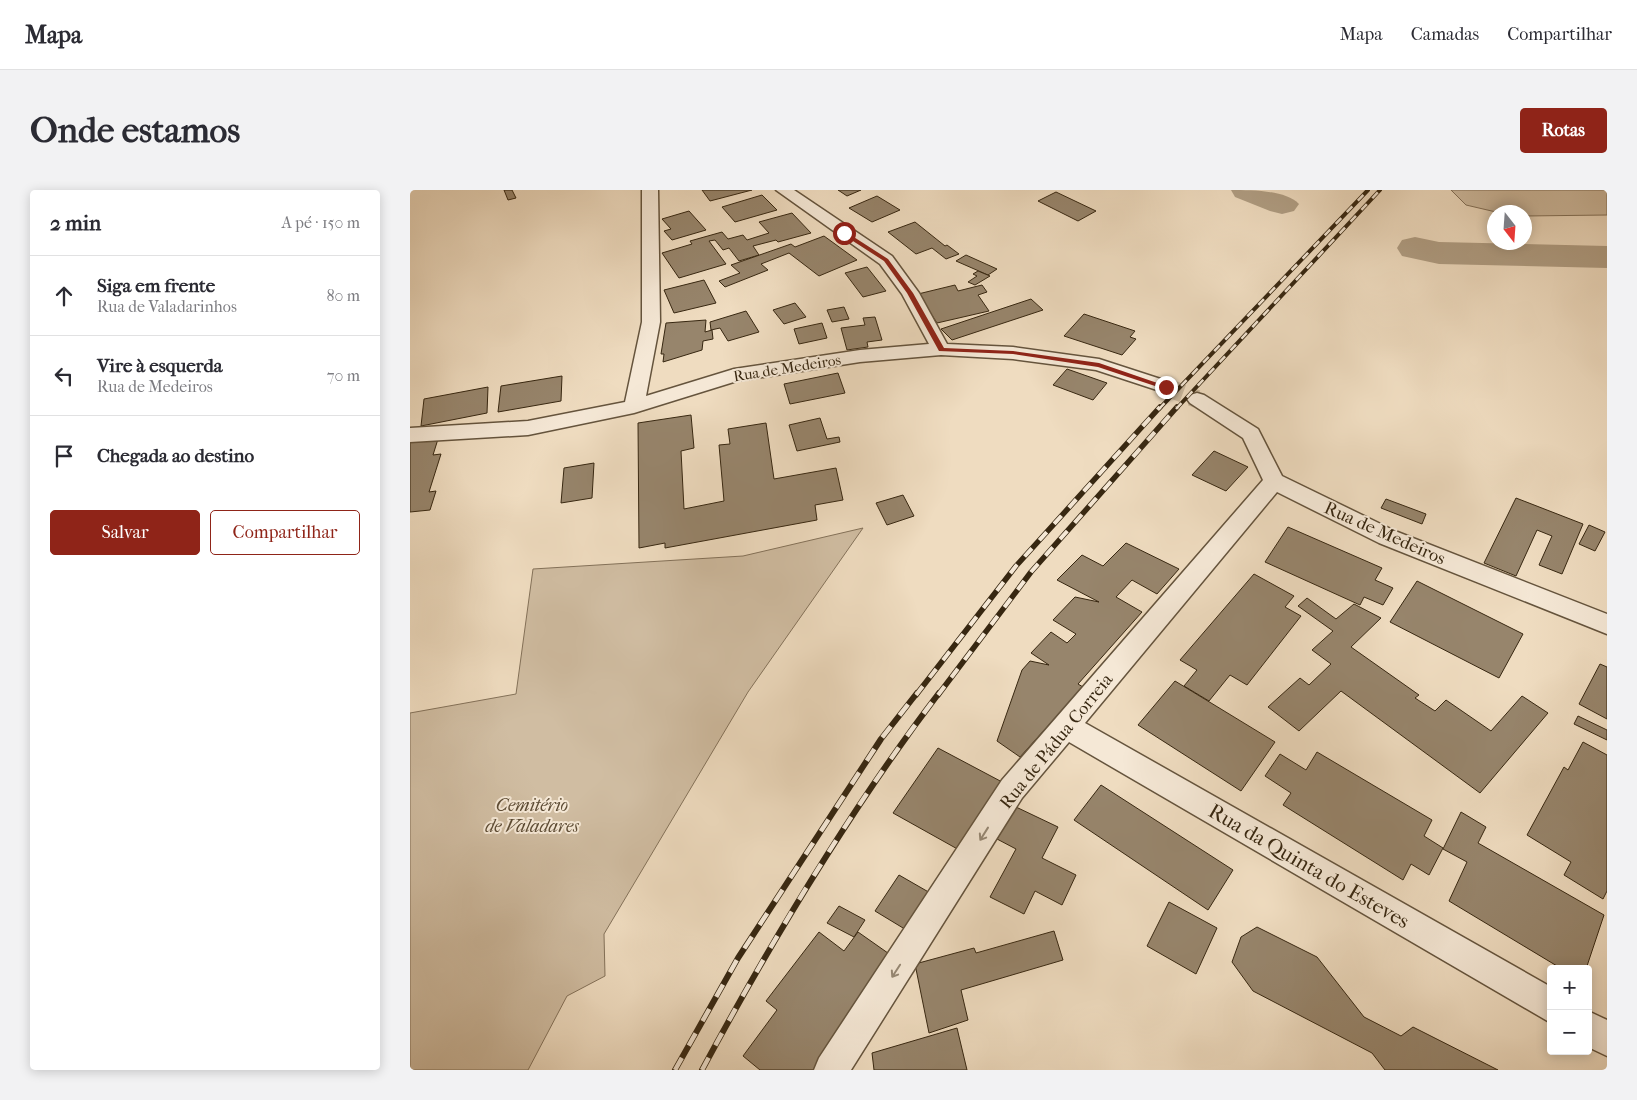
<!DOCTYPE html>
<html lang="pt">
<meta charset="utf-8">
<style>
:root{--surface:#fff;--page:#f2f2f3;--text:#2b2b33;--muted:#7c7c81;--line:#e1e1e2;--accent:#8f2418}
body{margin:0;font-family:"IM FELL French Canon",serif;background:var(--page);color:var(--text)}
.controls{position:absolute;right:15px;bottom:15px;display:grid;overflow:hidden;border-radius:5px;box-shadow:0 2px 12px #0003}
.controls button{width:45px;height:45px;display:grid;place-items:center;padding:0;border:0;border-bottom:1px solid var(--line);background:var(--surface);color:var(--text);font:25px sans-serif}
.compass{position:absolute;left:1077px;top:15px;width:45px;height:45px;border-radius:50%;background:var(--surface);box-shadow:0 2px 12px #0003;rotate:163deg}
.stop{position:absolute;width:15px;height:15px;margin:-11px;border:4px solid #8f2418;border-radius:50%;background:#fff}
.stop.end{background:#8f2418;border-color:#fff;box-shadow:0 1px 5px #0008}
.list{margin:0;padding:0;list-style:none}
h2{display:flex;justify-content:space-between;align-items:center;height:65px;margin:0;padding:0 20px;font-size:21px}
h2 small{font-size:16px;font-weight:400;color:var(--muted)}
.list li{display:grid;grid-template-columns:32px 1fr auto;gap:15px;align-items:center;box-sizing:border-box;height:80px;padding:0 20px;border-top:1px solid var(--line)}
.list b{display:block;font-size:19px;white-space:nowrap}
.list p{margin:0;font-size:16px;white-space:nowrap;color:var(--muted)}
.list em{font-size:16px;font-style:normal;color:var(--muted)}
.actions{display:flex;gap:10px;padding:15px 20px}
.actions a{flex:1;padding:11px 0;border:1px solid var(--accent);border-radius:5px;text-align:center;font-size:18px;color:var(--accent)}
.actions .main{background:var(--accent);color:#fff}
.icon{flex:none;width:28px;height:28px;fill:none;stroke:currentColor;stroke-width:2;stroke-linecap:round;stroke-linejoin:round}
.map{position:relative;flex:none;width:1197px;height:880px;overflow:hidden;border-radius:5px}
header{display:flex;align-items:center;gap:30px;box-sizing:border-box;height:70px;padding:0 25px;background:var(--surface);border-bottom:1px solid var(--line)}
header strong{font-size:24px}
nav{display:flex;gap:28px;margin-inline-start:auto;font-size:18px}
.intro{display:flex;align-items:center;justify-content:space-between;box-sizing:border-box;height:120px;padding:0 30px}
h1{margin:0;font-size:35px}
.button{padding:12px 22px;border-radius:5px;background:var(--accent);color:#fff;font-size:18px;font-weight:700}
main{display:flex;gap:30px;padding:0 30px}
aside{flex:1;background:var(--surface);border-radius:5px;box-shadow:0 2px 12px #0003}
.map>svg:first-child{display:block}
.green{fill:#d0bda2;stroke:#84725a}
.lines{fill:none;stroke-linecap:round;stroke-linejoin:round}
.river{fill:#b09e84;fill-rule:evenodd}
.building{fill:#97856c;stroke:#372711}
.street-tunnel{stroke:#cab89d;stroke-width:18;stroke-dasharray:18 9;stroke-linecap:butt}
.street-casing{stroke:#65543d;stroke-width:3}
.street{fill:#f5e8d6;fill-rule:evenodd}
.rail-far2-casing{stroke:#372711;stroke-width:4}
.rail-far1-casing{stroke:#372711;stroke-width:5.5}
.rail-casing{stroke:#372711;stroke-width:6}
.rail-far2{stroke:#f5e8d6;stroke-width:2.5;stroke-dasharray:8;stroke-linecap:butt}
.rail-far1{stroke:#f5e8d6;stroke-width:4;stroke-dasharray:11;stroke-linecap:butt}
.rail{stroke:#f5e8d6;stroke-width:4.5;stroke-dasharray:14;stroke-linecap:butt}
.oneway{stroke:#968874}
.route{fill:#8f2418}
.labels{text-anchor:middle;stroke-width:4;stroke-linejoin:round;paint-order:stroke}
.far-street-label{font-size:15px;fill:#372711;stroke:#f5e8d6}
.street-label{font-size:18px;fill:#372711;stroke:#f5e8d6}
.park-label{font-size:18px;font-style:italic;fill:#5d4c35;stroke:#f5e8d6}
.near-street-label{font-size:21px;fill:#372711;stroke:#f5e8d6}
</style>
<header>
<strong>Mapa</strong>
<nav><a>Mapa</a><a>Camadas</a><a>Compartilhar</a></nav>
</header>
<div class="intro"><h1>Onde estamos</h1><a class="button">Rotas</a></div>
<main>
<aside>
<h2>2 min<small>A pé · 150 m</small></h2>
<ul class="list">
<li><svg class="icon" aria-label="ahead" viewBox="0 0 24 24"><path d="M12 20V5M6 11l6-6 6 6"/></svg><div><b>Siga em frente</b><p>Rua de Valadarinhos</p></div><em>80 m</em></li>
<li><svg class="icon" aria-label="left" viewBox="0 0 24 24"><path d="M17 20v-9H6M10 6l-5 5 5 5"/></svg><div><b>Vire à esquerda</b><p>Rua de Medeiros</p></div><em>70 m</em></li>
<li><svg class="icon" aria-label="arrive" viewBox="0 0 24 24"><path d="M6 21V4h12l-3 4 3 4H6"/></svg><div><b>Chegada ao destino</b></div></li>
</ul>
<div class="actions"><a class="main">Salvar</a><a>Compartilhar</a></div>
</aside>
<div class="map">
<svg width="1197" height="880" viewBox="0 0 1197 880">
<rect width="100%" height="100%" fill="#efdcc0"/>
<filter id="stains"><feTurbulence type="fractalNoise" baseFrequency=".004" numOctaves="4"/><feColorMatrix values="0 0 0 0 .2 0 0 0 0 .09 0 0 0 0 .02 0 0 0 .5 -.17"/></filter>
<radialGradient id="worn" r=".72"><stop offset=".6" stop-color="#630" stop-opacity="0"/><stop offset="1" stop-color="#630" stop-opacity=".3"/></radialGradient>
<g class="green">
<polygon points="1041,0 1197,0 1197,25 1115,26 1114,22 1086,22 1056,15"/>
<polygon points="453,338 338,502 194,744 195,786 157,806 118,880 0,880 0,523 106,504 123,379 333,366"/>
</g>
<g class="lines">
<g class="river">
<path d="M821 0C842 0 875 0 889 14L884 21 872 24 860 21 825 7Z"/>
<polygon points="1005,47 1029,52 1197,56 1197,78 1029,74 992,66 987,58 992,50"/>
</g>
</g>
<g class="building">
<polygon points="94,0 102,0 106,8 98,10"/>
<polygon points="292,0 342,0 300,11"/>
<polygon points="428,0 451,0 437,6"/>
<polygon points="646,2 686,21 668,31 628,11"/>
<polygon points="352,5 367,20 325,32 312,17"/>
<polygon points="467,6 490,20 462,32 439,18"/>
<polygon points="279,21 296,40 262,50 254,41 261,39 252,29"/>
<polygon points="382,23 401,43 368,52 366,50 343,56 349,65 329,71 319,58 313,60 305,50 299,51 316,74 269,88 252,63 282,54 280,51 312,42 318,49 333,45 337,50 359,43 349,32"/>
<polygon points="505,32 535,56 537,55 549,64 536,69 522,58 506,64 478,42"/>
<polygon points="414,46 447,70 409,86 379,63 351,74 358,80 315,97 309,91 330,83 321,75 381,54 385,57"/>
<polygon points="556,65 587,79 578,85 546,71"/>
<polygon points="457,77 476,101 453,107 435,83"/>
<polygon points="568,81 580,86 565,95 558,92 567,86 563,84"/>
<polygon points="294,90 306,113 264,123 254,100"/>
<polygon points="545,95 548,101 572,95 577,102 568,105 579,121 527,133 508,104"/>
<polygon points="621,109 633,120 542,150 531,139"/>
<polygon points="385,113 396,127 374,134 363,120"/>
<polygon points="434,117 439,129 422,132 417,120"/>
<polygon points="336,121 349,142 318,151 310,138 301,140 300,132"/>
<polygon points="674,124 725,141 720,147 726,149 712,165 654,146"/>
<polygon points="465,127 472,150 457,152 458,157 437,160 431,138 455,135 453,128"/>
<polygon points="296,130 295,142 302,140 303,149 293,151 292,160 253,172 254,164 251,164 256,133"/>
<polygon points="412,133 417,148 389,154 384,139"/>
<polygon points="657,179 697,193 683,210 643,195"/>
<polygon points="428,183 435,203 380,214 374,194"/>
<polygon points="152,186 151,211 88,222 91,196"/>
<polygon points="78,197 77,223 11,236 14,209"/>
<polygon points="281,225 284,258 271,261 274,319 314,311 309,255 320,254 318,239 356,233 364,289 426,278 433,310 405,315 407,330 255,358 255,353 229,358 228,233"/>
<polygon points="410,228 417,249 429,247 430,252 387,261 379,235"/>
<polygon points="28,249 23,265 31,264 19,302 26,301 20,320 0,322 0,252"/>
<polygon points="804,261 838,277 816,301 782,285"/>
<polygon points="184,273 182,308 151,313 154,278"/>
<polygon points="493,305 504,326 477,335 466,313"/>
<polygon points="1106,308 1173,334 1152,384 1129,375 1142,346 1127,340 1106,386 1074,373"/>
<polygon points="976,309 1016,324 1012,334 971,318"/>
<polygon points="1179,335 1195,342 1185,361 1169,354"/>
<polygon points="878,337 972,378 965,390 983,398 973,415 954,407 950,415 855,372"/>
<polygon points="716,353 769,379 747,404 722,390 706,407 732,422 668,494 673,497 610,567 587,551 612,480 620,471 639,475 621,463 641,442 657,453 666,444 643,430 665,407 689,412 647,390 672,365 693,376"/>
<polygon points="844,384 884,406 875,417 891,426 837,495 820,485 799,511 774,496 787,480 770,470"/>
<polygon points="1007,391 1113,444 1089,488 980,432"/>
<polygon points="897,408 926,429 944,414 971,428 941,457 1009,505 1005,508 1025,521 1036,510 1081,541 1112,506 1138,523 1070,603 931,501 889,541 858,517 890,488 899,495 921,474 902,460 923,441 888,416"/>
<polygon points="1190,474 1197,477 1197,529 1169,514"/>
<polygon points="765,491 865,552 831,601 728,535"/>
<polygon points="1168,526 1197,540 1197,550 1164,534"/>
<polygon points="1173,552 1197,565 1197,701 1193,709 1154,685 1161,672 1117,645 1154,577 1158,580"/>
<polygon points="528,558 594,593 551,661 483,623"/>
<polygon points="907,562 1022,630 1014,646 1033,658 1019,685 1001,674 993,690 873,615 881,603 855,586 870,564 896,580"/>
<polygon points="691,595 823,680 798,720 664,630"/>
<polygon points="606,617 648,637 632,668 666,685 652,715 625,701 614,724 580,707 606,659 587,649"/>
<polygon points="1051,622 1076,637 1068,653 1194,725 1176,779 1152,779 1039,711 1057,672 1033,659"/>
<polygon points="489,685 522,704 498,741 465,721"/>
<polygon points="759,712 807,738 786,784 737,756"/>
<polygon points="429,716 455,730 444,747 417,733"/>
<polygon points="847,737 907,767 954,827 991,846 1003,837 1088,880 975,880 962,863 843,801 822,772 831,747"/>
<polygon points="644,741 653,770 551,800 558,830 519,843 505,774 564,758 566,763"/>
<polygon points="409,742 434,761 448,742 485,768 406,880 350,880 333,866 367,820 356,811"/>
<polygon points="547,838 557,880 464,880 462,863"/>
</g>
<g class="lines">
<polyline class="street-tunnel" points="756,197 787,209"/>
<defs>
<g id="street">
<polygon points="232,0 248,0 250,132 236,206 324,179 450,160 519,154 492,104 470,74 366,0 384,0 482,66 509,103 537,154 603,157 689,169 763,193 766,197 763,201 756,203 686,180 603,169 531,165 450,172 327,191 224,223 118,245 0,252 0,238 118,231 215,212 232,132"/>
<polygon points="787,203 794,205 848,239 872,286 985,341 1197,424 1197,444 969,353 867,302 675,533 1141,797 1141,833 659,552 612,608 441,880 404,880 409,868 592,590 853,290 833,248 780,213 777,209 780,205"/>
<polygon points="1178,821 1197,830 1197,866 1178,857"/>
</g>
</defs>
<use href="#street" class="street-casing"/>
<use href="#street" class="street"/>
<defs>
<g id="rail-far2">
<polyline points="749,219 958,0"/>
<polyline points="766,219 970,0"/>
</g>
<g id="rail-far1">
<polyline points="506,505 606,376 750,217"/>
<polyline points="528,505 621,382 767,217"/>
</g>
<g id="rail">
<polyline points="265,880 328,768 471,549 507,503"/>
<path d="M292 880C362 750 439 621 529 503"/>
</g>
</defs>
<use href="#rail-far2" class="rail-far2-casing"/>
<use href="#rail-far1" class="rail-far1-casing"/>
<use href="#rail" class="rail-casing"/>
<use href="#rail-far2" class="rail-far2"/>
<use href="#rail-far1" class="rail-far1"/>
<use href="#rail" class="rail"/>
</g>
<defs><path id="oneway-shaft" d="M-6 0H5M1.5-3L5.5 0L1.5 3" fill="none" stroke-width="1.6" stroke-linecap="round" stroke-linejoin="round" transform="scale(1.25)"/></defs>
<g class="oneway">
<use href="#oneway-shaft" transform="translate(574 644) rotate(122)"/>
<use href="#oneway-shaft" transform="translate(486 781) rotate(123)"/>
</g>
<polygon class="route" points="432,42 436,42 478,69 503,103 534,158 603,161 689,173 759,197 754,199 688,177 603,164 529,161 497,103 474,71 432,44"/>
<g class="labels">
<g class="far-street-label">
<text transform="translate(377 178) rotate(-9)" y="5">Rua de Medeiros</text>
</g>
<g class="street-label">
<text transform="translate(975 343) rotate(24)" y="6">Rua de Medeiros</text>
<text transform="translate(646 551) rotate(-51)" y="6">Rua de Pádua Correia</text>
</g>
<g class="park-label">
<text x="122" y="621">Cemitério<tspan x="122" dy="21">de Valadares</tspan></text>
</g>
<g class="near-street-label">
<text transform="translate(899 676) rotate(30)" y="7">Rua da Quinta do Esteves</text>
</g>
</g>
<rect width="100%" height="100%" filter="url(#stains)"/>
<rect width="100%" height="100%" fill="url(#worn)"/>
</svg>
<div class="controls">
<button>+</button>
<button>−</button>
</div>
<svg class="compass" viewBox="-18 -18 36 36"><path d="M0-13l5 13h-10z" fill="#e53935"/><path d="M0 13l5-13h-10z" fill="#7c7c81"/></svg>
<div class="stop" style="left:434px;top:43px"></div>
<div class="stop end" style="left:756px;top:197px"></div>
</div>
</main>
